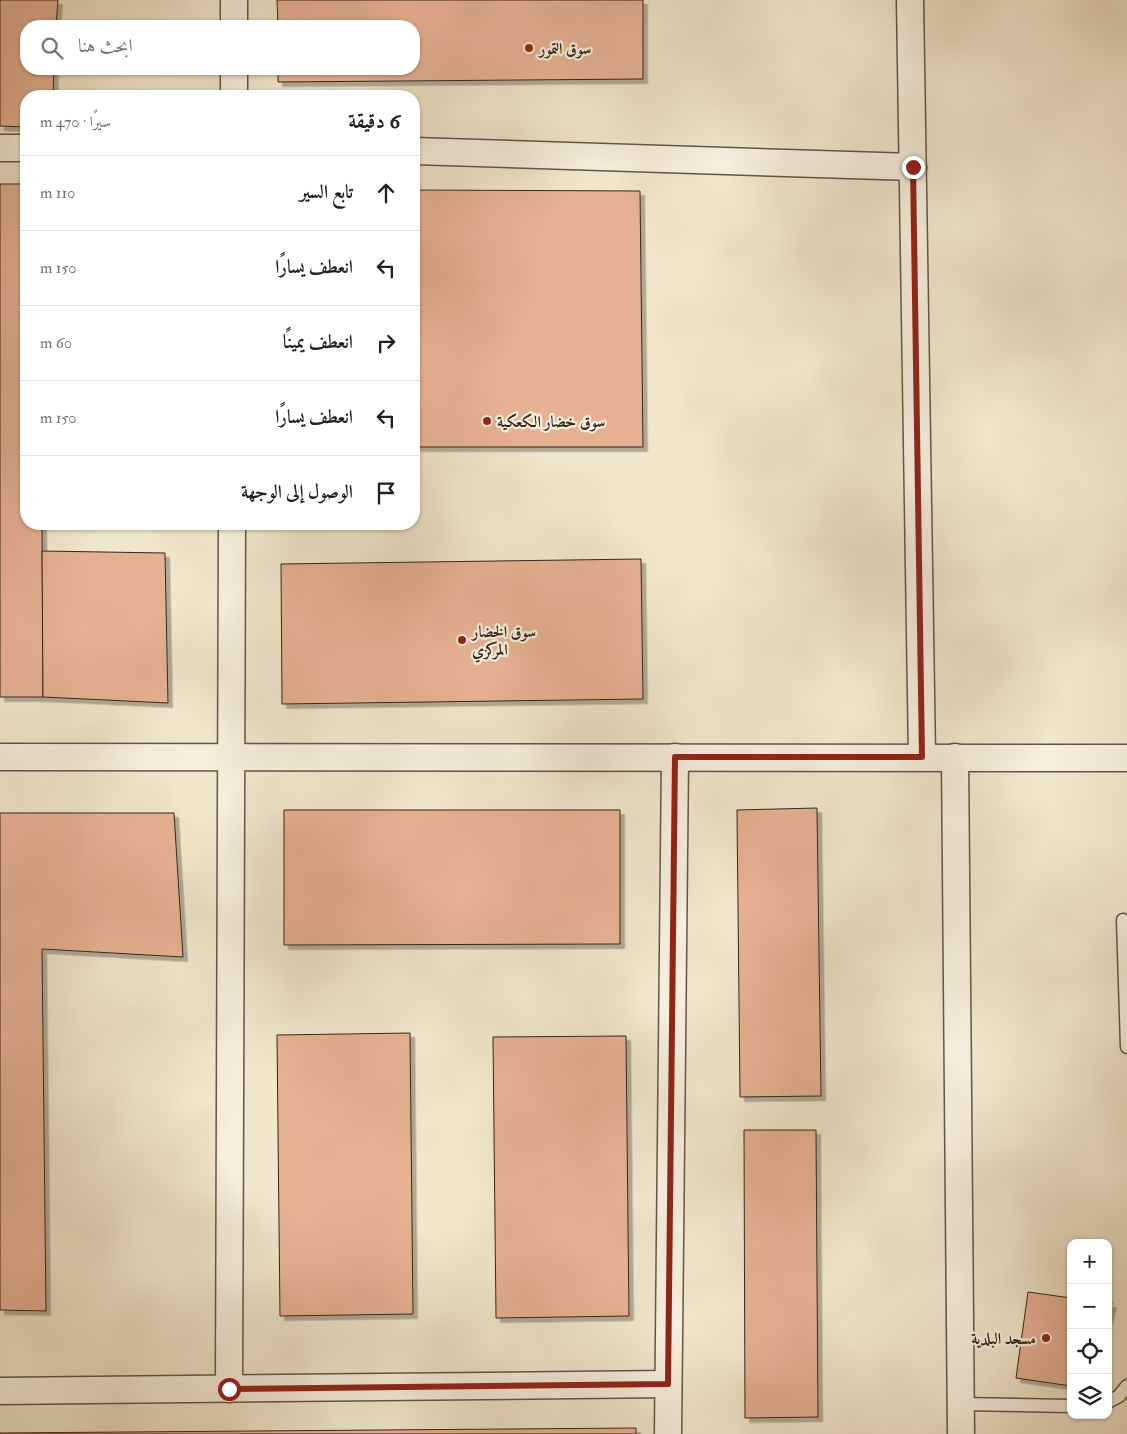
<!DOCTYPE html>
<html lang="ar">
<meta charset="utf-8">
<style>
:root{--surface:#fff;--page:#f6f6f6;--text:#202124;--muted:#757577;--line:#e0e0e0}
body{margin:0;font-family:"IM FELL Double Pica",Amiri,serif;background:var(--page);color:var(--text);direction:rtl}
.controls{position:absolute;right:15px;bottom:15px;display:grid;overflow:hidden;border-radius:10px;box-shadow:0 1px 4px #0004}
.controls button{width:45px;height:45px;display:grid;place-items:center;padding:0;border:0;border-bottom:1px solid var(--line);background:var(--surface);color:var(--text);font:25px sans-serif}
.stop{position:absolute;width:15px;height:15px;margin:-11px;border:4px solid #8f2418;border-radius:50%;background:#fff}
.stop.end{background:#8f2418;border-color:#fff;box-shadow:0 1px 5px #0008}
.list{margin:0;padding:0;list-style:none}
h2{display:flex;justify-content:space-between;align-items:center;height:65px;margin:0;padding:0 20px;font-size:21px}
h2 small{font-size:16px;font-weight:400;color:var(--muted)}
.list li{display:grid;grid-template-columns:32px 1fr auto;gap:15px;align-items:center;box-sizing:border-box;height:75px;padding:0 20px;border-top:1px solid var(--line)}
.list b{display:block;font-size:19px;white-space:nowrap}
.list em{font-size:16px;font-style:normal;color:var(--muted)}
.icon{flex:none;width:28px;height:28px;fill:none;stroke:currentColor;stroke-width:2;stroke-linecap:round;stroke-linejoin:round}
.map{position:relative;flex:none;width:1127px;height:1434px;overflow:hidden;direction:ltr}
.search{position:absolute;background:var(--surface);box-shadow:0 1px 4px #0004;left:20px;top:20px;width:400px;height:55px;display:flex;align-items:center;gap:12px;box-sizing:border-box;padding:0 18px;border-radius:20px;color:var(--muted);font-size:19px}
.panel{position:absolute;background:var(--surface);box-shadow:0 1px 4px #0004;left:20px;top:90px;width:400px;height:440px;border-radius:20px;direction:rtl}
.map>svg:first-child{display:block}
.building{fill:#e6b193;stroke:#372419;filter:url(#shadow)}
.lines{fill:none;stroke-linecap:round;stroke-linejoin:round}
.lane-casing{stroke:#655446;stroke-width:15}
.street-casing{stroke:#655446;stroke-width:29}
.lane{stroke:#f5efdd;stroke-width:12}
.street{stroke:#f5efdd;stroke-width:26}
.route{stroke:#8f2418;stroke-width:6}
.poi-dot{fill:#8f2418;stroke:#f5efdd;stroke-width:2}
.labels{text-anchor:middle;stroke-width:4.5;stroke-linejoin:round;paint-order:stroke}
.poi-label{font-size:16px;font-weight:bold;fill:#372419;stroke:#f5efdd;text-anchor:start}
</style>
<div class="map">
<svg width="1127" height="1434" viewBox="0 0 1127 1434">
<defs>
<filter id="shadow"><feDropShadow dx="4.5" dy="4.5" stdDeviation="0" flood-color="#0004"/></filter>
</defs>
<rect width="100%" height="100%" fill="#f0e6cb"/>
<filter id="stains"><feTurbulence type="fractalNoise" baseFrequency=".004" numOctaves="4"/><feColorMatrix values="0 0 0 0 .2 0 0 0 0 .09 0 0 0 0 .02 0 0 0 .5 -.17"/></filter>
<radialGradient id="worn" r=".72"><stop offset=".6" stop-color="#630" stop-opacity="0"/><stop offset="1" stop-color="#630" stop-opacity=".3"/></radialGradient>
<g class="building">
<polygon points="0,0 58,0 56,26 26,26 26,69 54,69 53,96 26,96 26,127 0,126"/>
<polygon points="277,0 643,0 643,79 278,82 278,69 414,69 414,26 278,26"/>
<polygon points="0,184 26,184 26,524 42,524 43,697 0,697"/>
<polygon points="414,190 640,191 643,447 414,447"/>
<polygon points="42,551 165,553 168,703 43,697"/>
<polygon points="641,559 643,699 282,704 281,564"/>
<polygon points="817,808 821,1096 740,1097 737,810"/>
<polygon points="284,810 620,810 620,944 284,945"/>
<polygon points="0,813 174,813 183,957 42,949 46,1311 0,1310"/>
<polygon points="410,1033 413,1314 280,1316 277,1035"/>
<polygon points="626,1036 629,1316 496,1318 493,1037"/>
<polygon points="744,1130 816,1130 818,1417 745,1418"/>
<polygon points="1028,1292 1071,1298 1071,1386 1016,1378"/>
<polygon points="1108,1303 1112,1303 1108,1319"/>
<polygon points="636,1428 636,1434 0,1434 0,1433"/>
</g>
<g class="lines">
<defs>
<g id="lane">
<polyline points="1123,920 1127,1047"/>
<polyline points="1108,1402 1119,1396 1127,1386"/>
<polyline points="960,1404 1071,1406"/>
</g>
<g id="street">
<polyline points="910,0 922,757"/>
<polyline points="234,26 234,0"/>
<polyline points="234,96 234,69"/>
<polyline points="0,148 26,148"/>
<polyline points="414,151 913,167"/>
<polyline points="0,757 1127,758"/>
<polyline points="955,757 961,1434"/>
<polyline points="229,1389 232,524"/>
<polyline points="0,1391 668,1384"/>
<polyline points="668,1434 675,757"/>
</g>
</defs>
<use href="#lane" class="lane-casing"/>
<use href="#street" class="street-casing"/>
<use href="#lane" class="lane"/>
<use href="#street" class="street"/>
</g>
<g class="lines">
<polyline class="route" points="229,1389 668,1384 675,757 922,757 913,167"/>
</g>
<g class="poi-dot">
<circle cx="529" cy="48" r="5"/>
<circle cx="487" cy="421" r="5"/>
<circle cx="462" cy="640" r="5"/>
<circle cx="1046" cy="1338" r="5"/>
</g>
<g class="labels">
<g class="poi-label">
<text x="539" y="54">سوق التمور</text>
<text x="497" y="427">سوق خضار الكعكية</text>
<text x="472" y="637">سوق الخضار<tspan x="472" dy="18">المركزي</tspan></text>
<text x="1036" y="1344" text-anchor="end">مسجد البلدية</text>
</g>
</g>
<rect width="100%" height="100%" filter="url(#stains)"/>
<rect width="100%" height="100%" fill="url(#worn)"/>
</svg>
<div class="controls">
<button>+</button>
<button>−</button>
<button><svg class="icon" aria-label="locate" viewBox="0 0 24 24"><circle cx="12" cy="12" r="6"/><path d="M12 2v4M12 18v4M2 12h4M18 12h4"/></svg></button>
<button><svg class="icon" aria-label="layers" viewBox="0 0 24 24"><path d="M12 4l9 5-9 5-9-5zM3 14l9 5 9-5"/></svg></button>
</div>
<div class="stop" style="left:229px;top:1389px"></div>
<div class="stop end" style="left:913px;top:167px"></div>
<div class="search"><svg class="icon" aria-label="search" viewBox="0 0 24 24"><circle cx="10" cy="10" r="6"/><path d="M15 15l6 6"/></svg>ابحث هنا</div>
<section class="panel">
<h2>6 دقيقة<small>سيرًا · 470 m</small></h2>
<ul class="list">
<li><svg class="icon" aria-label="ahead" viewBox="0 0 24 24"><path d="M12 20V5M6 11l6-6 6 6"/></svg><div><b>تابع السير</b></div><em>110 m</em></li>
<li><svg class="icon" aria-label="left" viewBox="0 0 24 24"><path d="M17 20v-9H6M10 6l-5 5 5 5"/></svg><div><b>انعطف يسارًا</b></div><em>150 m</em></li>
<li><svg class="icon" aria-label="right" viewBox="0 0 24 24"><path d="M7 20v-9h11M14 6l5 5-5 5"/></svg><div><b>انعطف يمينًا</b></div><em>60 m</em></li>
<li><svg class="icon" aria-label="left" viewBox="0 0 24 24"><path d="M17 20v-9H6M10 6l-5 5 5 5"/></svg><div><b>انعطف يسارًا</b></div><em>150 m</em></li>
<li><svg class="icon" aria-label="arrive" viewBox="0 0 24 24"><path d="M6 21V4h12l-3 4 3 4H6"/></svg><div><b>الوصول إلى الوجهة</b></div></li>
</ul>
</section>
</div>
